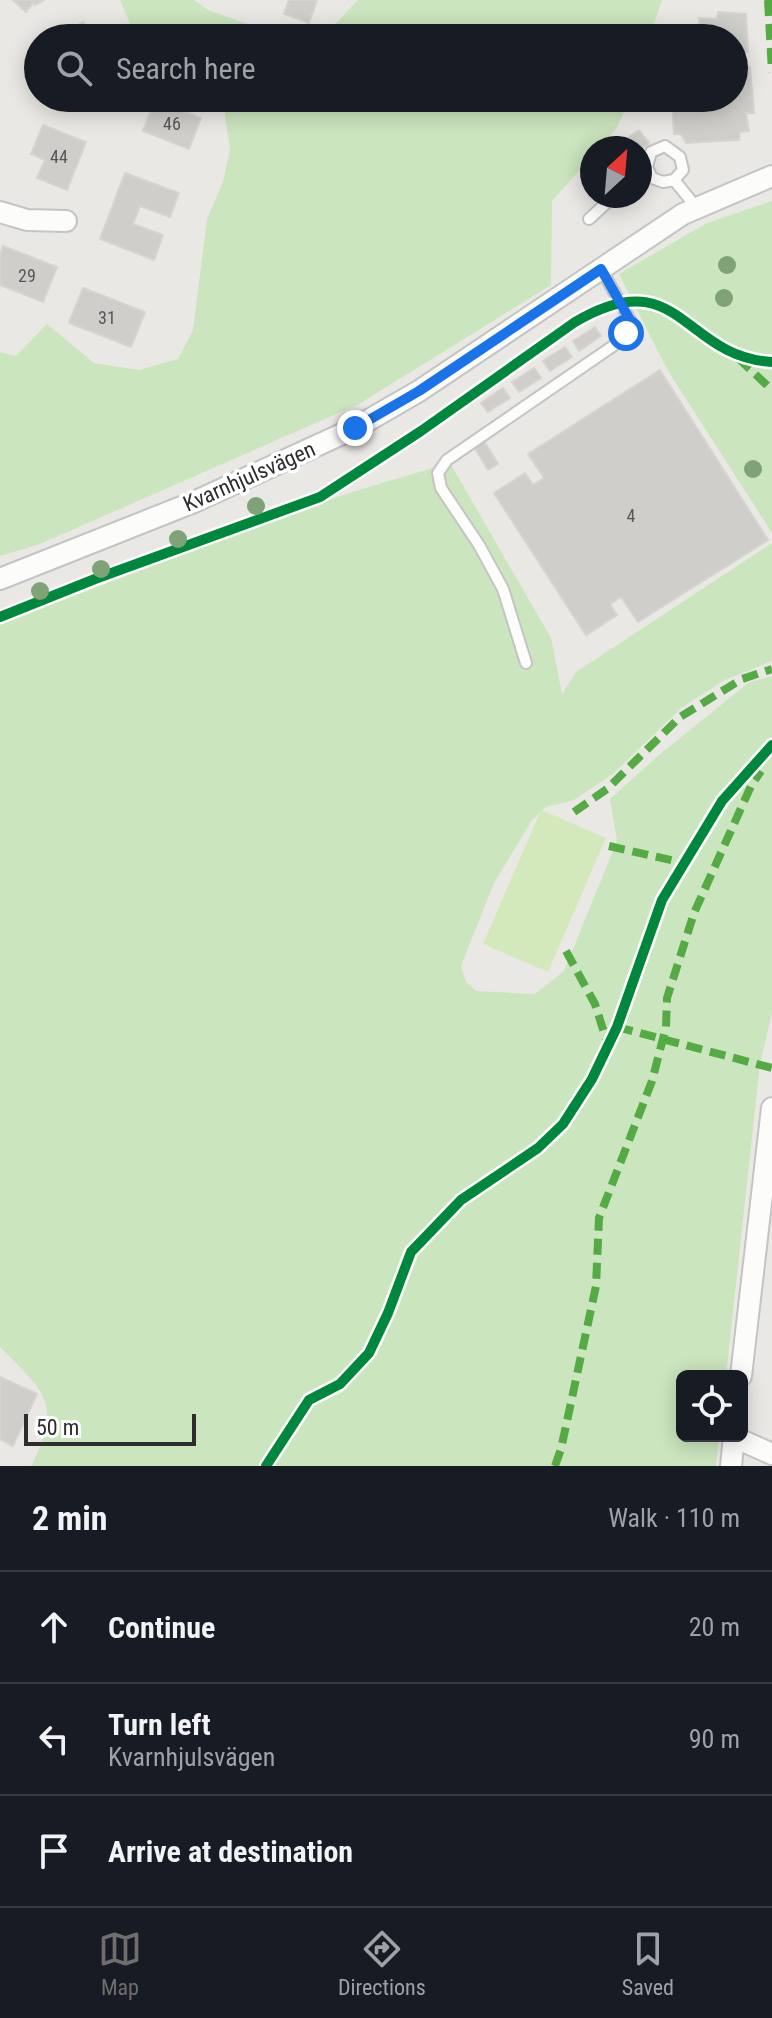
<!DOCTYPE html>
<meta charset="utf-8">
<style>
:root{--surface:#171b24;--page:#20242c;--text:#f1f3f6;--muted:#9ea1a6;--line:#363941;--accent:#6f6e6d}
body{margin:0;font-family:"Roboto Condensed",sans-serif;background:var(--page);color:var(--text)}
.controls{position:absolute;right:24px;bottom:24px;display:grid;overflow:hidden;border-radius:12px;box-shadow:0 4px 20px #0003}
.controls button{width:72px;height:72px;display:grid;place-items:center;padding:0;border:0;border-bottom:2px solid var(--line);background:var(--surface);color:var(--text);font:40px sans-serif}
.compass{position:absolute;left:580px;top:136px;width:72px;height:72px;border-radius:50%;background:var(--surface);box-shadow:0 4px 20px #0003;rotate:26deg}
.scale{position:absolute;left:24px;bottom:20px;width:172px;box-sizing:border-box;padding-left:8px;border:4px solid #2d2d2d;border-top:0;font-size:22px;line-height:28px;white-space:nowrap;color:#2d2d2d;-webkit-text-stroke:6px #fff;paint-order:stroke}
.stop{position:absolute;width:24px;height:24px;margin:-18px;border:6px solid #1a73e8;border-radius:50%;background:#fff}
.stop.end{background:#1a73e8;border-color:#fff;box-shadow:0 2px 8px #0008}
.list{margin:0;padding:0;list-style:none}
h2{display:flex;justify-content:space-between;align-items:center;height:104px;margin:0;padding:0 32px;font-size:34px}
h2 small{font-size:26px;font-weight:400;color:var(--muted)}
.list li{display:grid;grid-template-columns:52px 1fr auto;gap:24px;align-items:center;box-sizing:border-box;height:112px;padding:0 32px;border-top:2px solid var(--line)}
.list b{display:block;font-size:30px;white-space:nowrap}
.list p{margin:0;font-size:26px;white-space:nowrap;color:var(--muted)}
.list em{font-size:26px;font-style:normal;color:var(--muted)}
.icon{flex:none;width:44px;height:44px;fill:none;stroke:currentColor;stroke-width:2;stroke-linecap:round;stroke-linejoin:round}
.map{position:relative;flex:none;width:772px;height:1466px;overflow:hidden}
.search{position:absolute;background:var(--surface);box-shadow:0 4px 20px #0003;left:24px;right:24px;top:24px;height:88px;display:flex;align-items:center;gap:20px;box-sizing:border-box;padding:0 28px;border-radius:44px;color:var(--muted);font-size:30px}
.sheet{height:440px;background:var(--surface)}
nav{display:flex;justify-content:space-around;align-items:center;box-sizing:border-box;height:112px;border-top:2px solid var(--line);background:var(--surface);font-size:22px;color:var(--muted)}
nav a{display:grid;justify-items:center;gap:4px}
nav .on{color:var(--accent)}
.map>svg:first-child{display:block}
.green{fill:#cbe5be}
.pitch{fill:#d4e9bb}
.building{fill:#cfceca;stroke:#d6d4d0;stroke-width:2}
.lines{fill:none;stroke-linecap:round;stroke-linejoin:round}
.lane-casing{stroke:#c4c4c4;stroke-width:14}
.street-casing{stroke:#c4c4c4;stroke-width:24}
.lane{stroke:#fcfcfb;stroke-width:10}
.street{stroke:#fcfcfb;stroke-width:20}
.quiet{stroke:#54ab44;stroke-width:8;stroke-dasharray:16 8;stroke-linecap:butt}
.cycleway-casing{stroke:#fff;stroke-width:15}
.cycleway{stroke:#00873e;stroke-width:10}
.tree{fill:#7fa376}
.route{stroke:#1a73e8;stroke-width:10}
.labels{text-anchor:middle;stroke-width:7;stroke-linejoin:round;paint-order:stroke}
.number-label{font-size:18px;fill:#575756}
.street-label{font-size:22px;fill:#2d2d2d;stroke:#fff}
</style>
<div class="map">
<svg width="772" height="1466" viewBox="0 0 772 1466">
<rect width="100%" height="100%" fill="#eae8e4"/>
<g class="green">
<polygon points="120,0 194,0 208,10 288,38 136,38"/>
<polygon points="358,0 662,0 649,38 322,38"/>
<polygon points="215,98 631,98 616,129 599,148 592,148 592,156 552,201 551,285 359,404 40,544 0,556 0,352 16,356 47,324 94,363 139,370 178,359 193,330 207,219 223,182 230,149 224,109"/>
<polygon points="772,201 772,533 668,371 619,274 707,223"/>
<path d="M450 463 551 638 562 694 576 672 772 543V661L725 680 681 708 614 773 574 800 546 807 532 820 494 883 461 966 466 982 476 991 535 994 564 971 617 841 610 799 659 755 748 683 772 676V1013L760 1064 726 1376H682V1436H719L716 1466H31C64 1402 43 1391 0 1347V622C80 596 156 563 234 533 305 506 377 484 450 463Z"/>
</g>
<polygon class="pitch" points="541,810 606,838 548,972 483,944"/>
<g class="building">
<polygon points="13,0 44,0 35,5 34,2 26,12"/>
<polygon points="289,0 317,0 309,23 284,14"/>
<polygon points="718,12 746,14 748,52 740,53 742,66 750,67 754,113 746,113 749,131 740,132 739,140 686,143 681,134 674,134 672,98 734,98 734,38 692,38 692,27 699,27 699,18 717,19"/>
<polygon points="83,22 92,38 57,38"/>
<polygon points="53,98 90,98 88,108"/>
<polygon points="155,100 201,118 189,149 143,131"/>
<polygon points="43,125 86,142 67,190 37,178 45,160 31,154"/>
<polygon points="639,130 649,143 640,149 619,148 617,145"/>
<polygon points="125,173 179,193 170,217 140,206 133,224 163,235 154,260 100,239"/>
<polygon points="3,246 57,267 43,302 0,285 0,255"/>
<polygon points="83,288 145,312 131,347 69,323"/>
<polygon points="595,327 601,336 579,351 573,341"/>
<polygon points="565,347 572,357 550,371 543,361"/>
<polygon points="534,368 541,378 519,392 512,382"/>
<polygon points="660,370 768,540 638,622 621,597 610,604 617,615 586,635 494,493 525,473 533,485 544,478 528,454"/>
<polygon points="503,388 510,398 488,412 481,403"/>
<polygon points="484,441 498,464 488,470 474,447"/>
<polygon points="0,1377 37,1394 13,1446 0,1439"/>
</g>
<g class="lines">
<defs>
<g id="lane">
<polyline points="674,180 663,182 652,178 647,167 651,152 665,146 680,157 683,170 674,180 697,208"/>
<polyline points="589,219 614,196"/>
<polyline points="526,663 503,589 479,545 441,488 438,473 447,460 613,346 626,333 630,320 601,269"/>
</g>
<g id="street">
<polyline points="0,212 27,220 66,221"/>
<polyline points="0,579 194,502 355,428 419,391 683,214 772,176"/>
<polyline points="741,1376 772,1108"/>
<polyline points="734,1437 772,1454"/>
<polyline points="731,1466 734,1436"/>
</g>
</defs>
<use href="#lane" class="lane-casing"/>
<use href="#street" class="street-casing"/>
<use href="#lane" class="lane"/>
<use href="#street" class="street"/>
<g class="quiet">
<polyline points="768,0 772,72"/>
<polyline points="738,358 772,390"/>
<polyline points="574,812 607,789 680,717 742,679 772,669"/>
<polyline points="609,846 684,863"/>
<polyline points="566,951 595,1004 608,1045"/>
<polyline points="617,1027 772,1068"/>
<polyline points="555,1466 561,1449 596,1286 599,1218 652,1081 666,1027 667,998 694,913 751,786 761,771"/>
</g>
<defs>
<g id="cycleway">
<path d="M0 617 95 579 320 497 421 431 575 322C680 260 682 357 772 362"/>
<polyline points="266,1466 309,1400 340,1384 369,1353 388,1313 411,1252 461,1200 538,1148 563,1124 592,1079 617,1027 662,900 722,801 772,745"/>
</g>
</defs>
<use href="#cycleway" class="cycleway-casing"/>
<use href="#cycleway" class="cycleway"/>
</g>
<g class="tree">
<circle cx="727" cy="265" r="9"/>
<circle cx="724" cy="298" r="9"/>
<circle cx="753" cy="469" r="9"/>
<circle cx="256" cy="506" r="9"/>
<circle cx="178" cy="539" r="9"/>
<circle cx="101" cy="569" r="9"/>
<circle cx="40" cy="591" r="9"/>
</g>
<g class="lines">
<polyline class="route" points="355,428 419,391 601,269 630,320 626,333"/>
</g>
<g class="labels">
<g class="number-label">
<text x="172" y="130">46</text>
<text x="59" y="163">44</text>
<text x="27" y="282">29</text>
<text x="107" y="324">31</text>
<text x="631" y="522">4</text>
</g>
<g class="street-label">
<text transform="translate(249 476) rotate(-24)" y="8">Kvarnhjulsvägen</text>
</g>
</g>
</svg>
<div class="controls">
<button><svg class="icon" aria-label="locate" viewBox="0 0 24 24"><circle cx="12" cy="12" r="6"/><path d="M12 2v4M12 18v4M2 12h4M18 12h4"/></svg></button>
</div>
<svg class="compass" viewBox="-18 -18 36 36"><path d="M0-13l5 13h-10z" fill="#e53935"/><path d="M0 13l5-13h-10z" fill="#9ea1a6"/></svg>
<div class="scale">50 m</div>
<div class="stop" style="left:626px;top:333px"></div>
<div class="stop end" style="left:355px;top:428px"></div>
<div class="search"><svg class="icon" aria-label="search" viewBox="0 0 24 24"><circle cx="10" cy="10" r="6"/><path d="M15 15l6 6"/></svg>Search here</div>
</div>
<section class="sheet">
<h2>2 min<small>Walk · 110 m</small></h2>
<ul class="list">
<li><svg class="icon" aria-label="ahead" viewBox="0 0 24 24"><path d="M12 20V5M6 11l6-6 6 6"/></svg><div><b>Continue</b></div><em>20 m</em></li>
<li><svg class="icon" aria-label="left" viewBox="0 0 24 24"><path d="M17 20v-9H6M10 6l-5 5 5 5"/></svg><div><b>Turn left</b><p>Kvarnhjulsvägen</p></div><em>90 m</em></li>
<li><svg class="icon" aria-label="arrive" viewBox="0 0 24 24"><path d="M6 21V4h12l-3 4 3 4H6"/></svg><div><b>Arrive at destination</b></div></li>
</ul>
</section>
<nav>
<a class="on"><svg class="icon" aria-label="map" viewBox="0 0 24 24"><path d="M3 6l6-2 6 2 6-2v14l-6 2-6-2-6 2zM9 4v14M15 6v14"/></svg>Map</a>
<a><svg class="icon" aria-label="directions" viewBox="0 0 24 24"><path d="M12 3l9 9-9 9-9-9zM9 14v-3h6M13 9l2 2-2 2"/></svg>Directions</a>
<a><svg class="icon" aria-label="saved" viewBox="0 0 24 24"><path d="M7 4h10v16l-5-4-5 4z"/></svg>Saved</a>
</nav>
